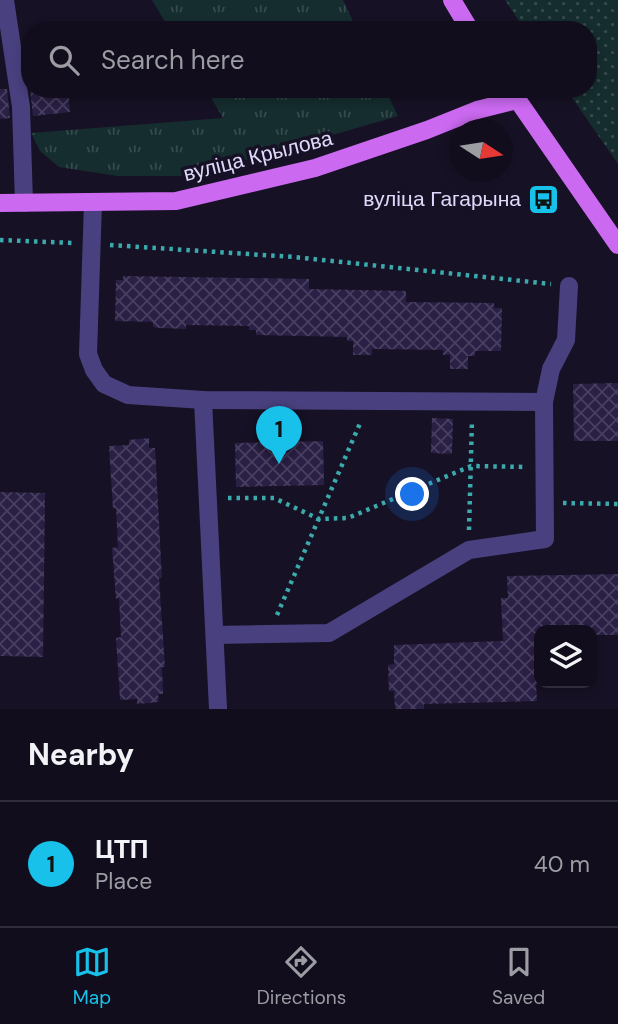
<!DOCTYPE html>
<meta charset="utf-8">
<style>
:root{--surface:#110d1c;--page:#1e1b29;--text:#f1f3f6;--muted:#9c9ca3;--line:#302d3b;--accent:#17c1e9}
body{margin:0;font-family:"DM Sans",sans-serif;background:var(--page);color:var(--text)}
.controls{position:absolute;right:21px;bottom:21px;display:grid;overflow:hidden;border-radius:14px;box-shadow:0 4px 10px #0003}
.controls button{width:63px;height:63px;display:grid;place-items:center;padding:0;border:0;border-bottom:2px solid var(--line);background:var(--surface);color:var(--text);font:35px sans-serif}
.compass{position:absolute;left:450px;top:119px;width:63px;height:63px;border-radius:50%;background:var(--surface);box-shadow:0 4px 10px #0003;rotate:102deg}
.you{position:absolute;left:413px;top:495px;width:24px;height:24px;margin:-18px;border:5px solid #fff;border-radius:50%;background:#1a73e8;box-shadow:0 0 0 10px #1a73e833}
.badge{display:grid;place-items:center;width:46px;height:46px;border-radius:50%;background:var(--accent);color:#111;font-size:23px;font-weight:700}
.pin{position:absolute;translate:-50% -58px;filter:drop-shadow(0 2px 4px #0008)}
.pin::after{content:'';position:absolute;top:37px;width:24px;height:21px;background:inherit;clip-path:polygon(0 0,100% 0,50% 100%)}
.list{margin:0;padding:0;list-style:none}
h2{display:flex;justify-content:space-between;align-items:center;height:91px;margin:0;padding:0 28px;font-size:30px}
h2 small{font-size:23px;font-weight:400;color:var(--muted)}
.list li{display:grid;grid-template-columns:46px 1fr auto;gap:21px;align-items:center;box-sizing:border-box;height:126px;padding:0 28px;border-top:2px solid var(--line)}
.list b{display:block;font-size:26px;white-space:nowrap}
.list p{margin:0;font-size:23px;white-space:nowrap;color:var(--muted)}
.list em{font-size:23px;font-style:normal;color:var(--muted)}
.icon{flex:none;width:38px;height:38px;fill:none;stroke:currentColor;stroke-width:2;stroke-linecap:round;stroke-linejoin:round}
.map{position:relative;flex:none;width:618px;height:709px;overflow:hidden}
.search{position:absolute;background:var(--surface);box-shadow:0 4px 10px #0003;left:21px;right:21px;top:21px;height:77px;display:flex;align-items:center;gap:18px;box-sizing:border-box;padding:0 24px;border-radius:28px;color:var(--muted);font-size:26px}
.sheet{height:217px;background:var(--surface)}
nav{display:flex;justify-content:space-around;align-items:center;box-sizing:border-box;height:98px;border-top:2px solid var(--line);background:var(--surface);font-size:19px;color:var(--muted)}
nav a{display:grid;justify-items:center;gap:4px}
nav .on{color:var(--accent)}
.map>svg:first-child{display:block}
.grass{fill:url(#grass-tufts)}
.park{fill:url(#park-dots)}
.building{fill:url(#building-cross-hatch)}
.lines{fill:none;stroke-linecap:round;stroke-linejoin:round}
.path{stroke:#3baaad;stroke-width:4.5;stroke-dasharray:3.5 5;stroke-linecap:butt}
.minor{stroke:#49417f;stroke-width:18}
.major{stroke:#cb6af1;stroke-width:18}
.labels{text-anchor:middle;stroke-width:7;stroke-linejoin:round;paint-order:stroke}
.street-label{font-size:21px;fill:#e0d9fb;stroke:#171125}
.poi-label{font-size:21px;fill:#e0d9fb;stroke:#171125;text-anchor:end}
</style>
<div class="map">
<svg width="618" height="709" viewBox="0 0 618 709">
<defs>
<pattern id="grass-tufts" width="24" height="20" patternUnits="userSpaceOnUse" patternTransform="scale(1.75)"><rect width="24" height="20" fill="#152d2e"/><path d="M3 7l-1-3M5 7V3M7 7l1-3M15 17l-1-3M17 17v-4M19 17l1-3" fill="none" stroke="#374b4d"/></pattern>
<pattern id="park-dots" width="8" height="8" patternUnits="userSpaceOnUse" patternTransform="scale(1.75)"><rect width="8" height="8" fill="#152d2e"/><path d="M2 2h.1M6 6h.1" fill="none" stroke="#374b4d" stroke-width="1.8" stroke-linecap="round"/></pattern>
<pattern id="building-cross-hatch" width="8" height="8" patternUnits="userSpaceOnUse" patternTransform="scale(1.75)"><rect width="8" height="8" fill="#2a1f44"/><path d="M0 0l8 8M0 8l8-8" fill="none" stroke="#493f60"/></pattern>
</defs>
<rect width="100%" height="100%" fill="#171125"/>
<g class="grass">
<polygon points="152,0 343,0 357,30 170,30"/>
<polygon points="206,89 385,89 398,116 208,171 183,176 118,176 59,167 40,151 31,133 223,118"/>
</g>
<polygon class="park" points="505,0 618,0 618,164 566,89 588,89 588,30 525,30"/>
<g class="building">
<polygon points="0,89 7,89 10,118 0,119"/>
<polygon points="30,89 68,89 70,112 33,116"/>
<polygon points="123,276 309,279 309,289 406,291 406,302 494,303 494,308 502,308 501,351 475,351 475,356 468,356 468,369 450,369 450,355 443,355 443,350 372,349 372,355 353,355 353,341 347,341 347,337 256,335 256,330 249,330 249,326 186,325 186,329 159,328 153,327 153,322 115,321 116,280 123,280"/>
<polygon points="618,383 618,441 574,441 573,384"/>
<polygon points="432,418 453,419 452,454 431,453"/>
<polygon points="149,438 149,448 155,448 162,578 159,578 165,667 162,667 163,694 158,694 159,702 137,704 137,699 120,700 116,638 121,637 119,598 116,599 112,548 118,547 116,508 113,509 109,446 129,445 129,440"/>
<polygon points="323,441 324,485 236,487 235,443"/>
<polygon points="0,492 45,493 43,657 0,656"/>
<polygon points="618,574 618,635 592,635 592,630 539,630 539,684 536,684 537,701 424,704 424,709 395,709 394,691 389,691 388,665 394,664 394,645 503,641 501,598 508,598 507,576"/>
</g>
<g class="lines">
<g class="path">
<polyline points="0,240 73,243"/>
<polyline points="110,245 294,257 551,284"/>
<polyline points="228,498 274,498 319,519 348,518 471,466 526,467"/>
<polyline points="563,503 618,504"/>
<polyline points="469,530 472,420"/>
<polyline points="277,615 361,421"/>
</g>
<g class="minor">
<polyline points="5,0 21,107 24,203"/>
<polyline points="93,203 88,354 94,370 104,384 128,395 203,400 544,402"/>
<polyline points="203,400 218,709"/>
<polyline points="215,635 329,633 469,550 545,539 544,402 551,369 566,340 569,286"/>
</g>
<g class="major">
<polyline points="452,0 470,30"/>
<polyline points="512,92 618,245"/>
<polyline points="0,203 176,201 315,168 427,130 477,110 517,100"/>
</g>
</g>
<defs>
<symbol id="bus-square" viewBox="-11 -11 22 22"><rect x="-9" y="-9" width="18" height="18" rx="4" fill="#17c1e9" stroke="#171125"/><path d="M-5-6H5V4H4V6H2V4H-2V6H-4V4H-5ZM-3.5-4V0h7V-4ZM-3.5 1.2v1.5H-2V1.2ZM2 1.2v1.5H3.5V1.2Z" fill="#111"/></symbol>
</defs>
<g fill-rule="evenodd">
<use href="#bus-square" x="526" y="182" width="35" height="35"/>
</g>
<g class="labels">
<g class="street-label">
<text transform="translate(258 156) rotate(-14)" y="7">вуліца Крылова</text>
</g>
<g class="poi-label">
<text x="521" y="206">вуліца Гагарына</text>
</g>
</g>
</svg>
<div class="controls">
<button><svg class="icon" aria-label="layers" viewBox="0 0 24 24"><path d="M12 4l9 5-9 5-9-5zM3 14l9 5 9-5"/></svg></button>
</div>
<svg class="compass" viewBox="-18 -18 36 36"><path d="M0-13l5 13h-10z" fill="#e53935"/><path d="M0 13l5-13h-10z" fill="#9c9ca3"/></svg>
<div class="you"></div>
<div class="pin badge" style="left:279px;top:464px">1</div>
<div class="search"><svg class="icon" aria-label="search" viewBox="0 0 24 24"><circle cx="10" cy="10" r="6"/><path d="M15 15l6 6"/></svg>Search here</div>
</div>
<section class="sheet">
<h2>Nearby<small></small></h2>
<ul class="list">
<li><span class="badge">1</span><div><b>ЦТП</b><p>Place</p></div><em>40 m</em></li>
</ul>
</section>
<nav>
<a class="on"><svg class="icon" aria-label="map" viewBox="0 0 24 24"><path d="M3 6l6-2 6 2 6-2v14l-6 2-6-2-6 2zM9 4v14M15 6v14"/></svg>Map</a>
<a><svg class="icon" aria-label="directions" viewBox="0 0 24 24"><path d="M12 3l9 9-9 9-9-9zM9 14v-3h6M13 9l2 2-2 2"/></svg>Directions</a>
<a><svg class="icon" aria-label="saved" viewBox="0 0 24 24"><path d="M7 4h10v16l-5-4-5 4z"/></svg>Saved</a>
</nav>
